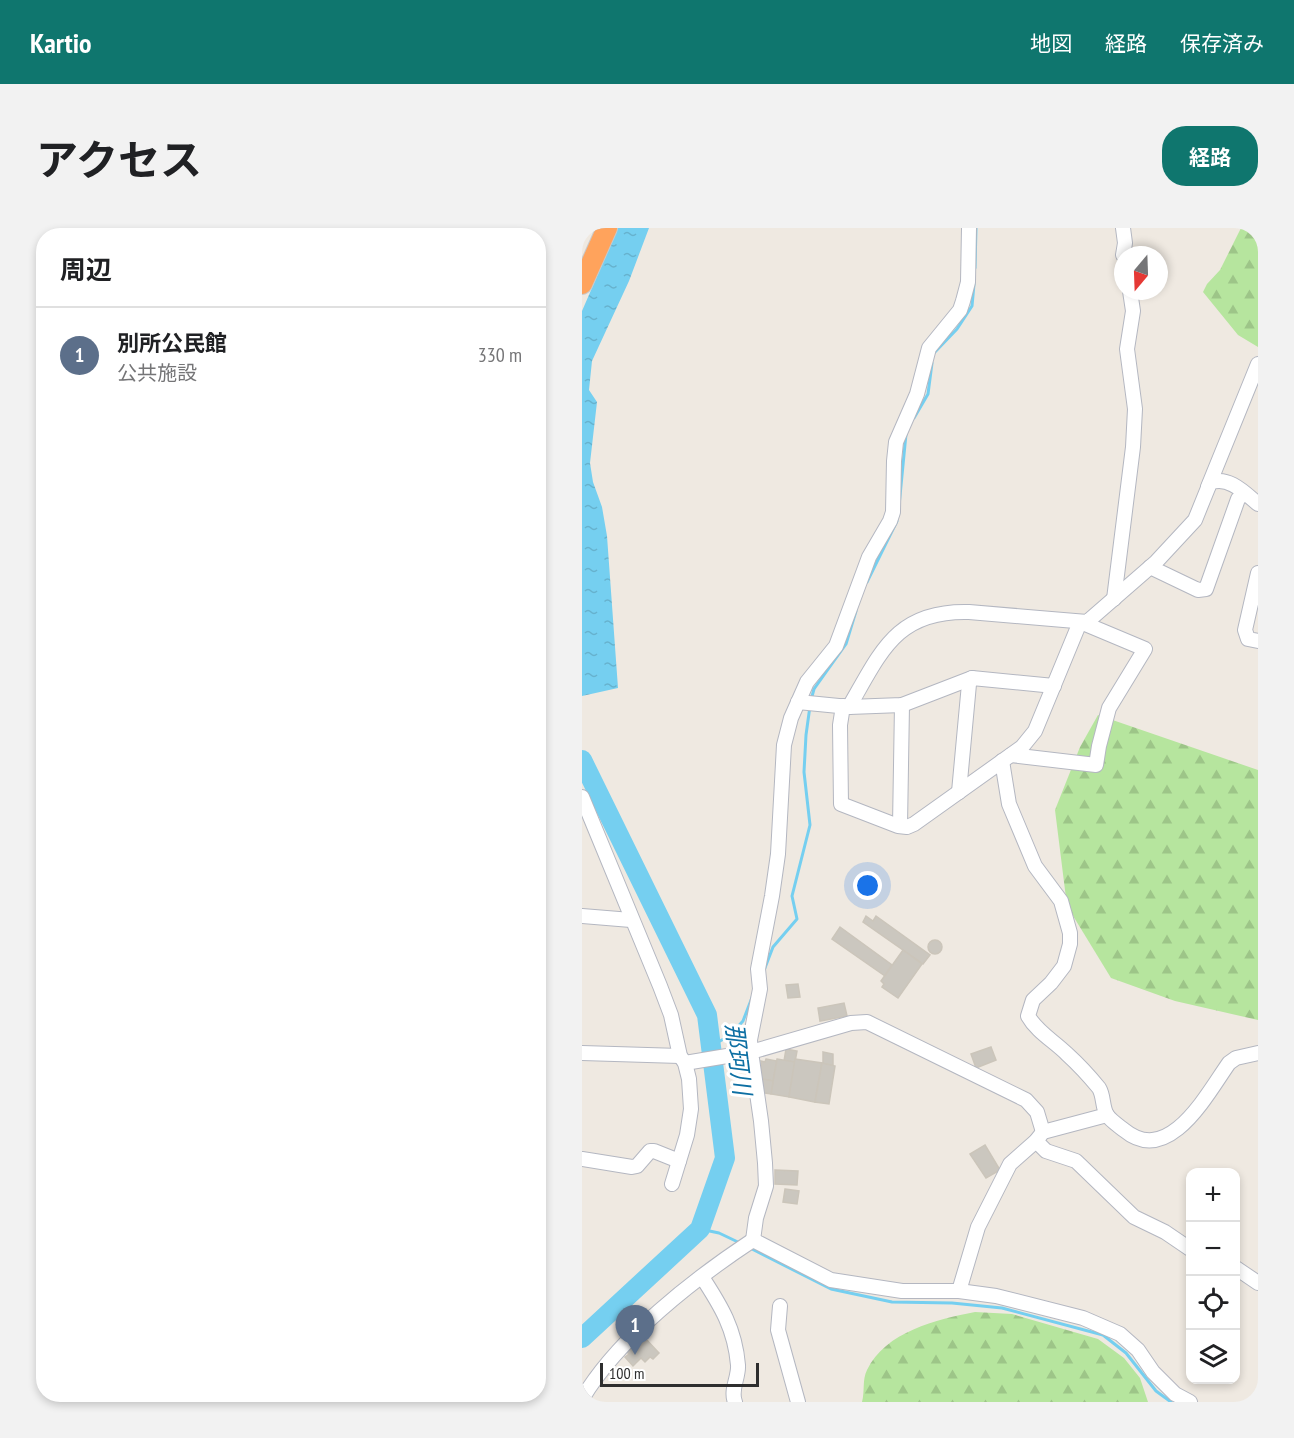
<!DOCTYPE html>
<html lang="ja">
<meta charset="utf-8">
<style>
:root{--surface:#fff;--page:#f2f2f2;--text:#202124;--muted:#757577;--line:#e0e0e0;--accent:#0f766e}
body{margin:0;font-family:"PT Sans Narrow","Noto Sans JP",sans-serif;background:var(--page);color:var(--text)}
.controls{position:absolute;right:18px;bottom:18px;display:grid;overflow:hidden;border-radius:12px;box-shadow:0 3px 9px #0003}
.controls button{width:54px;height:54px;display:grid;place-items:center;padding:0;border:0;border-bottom:2px solid var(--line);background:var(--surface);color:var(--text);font:30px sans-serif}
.compass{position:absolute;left:532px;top:18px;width:54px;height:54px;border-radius:50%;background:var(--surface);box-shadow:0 3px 9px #0003;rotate:199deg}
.scale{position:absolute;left:18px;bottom:15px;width:159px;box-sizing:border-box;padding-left:6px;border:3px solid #2e2e2e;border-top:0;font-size:16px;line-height:21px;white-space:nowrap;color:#2e2e2e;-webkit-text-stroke:4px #fff;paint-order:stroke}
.you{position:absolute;left:286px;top:658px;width:21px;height:21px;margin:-15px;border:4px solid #fff;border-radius:50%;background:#1a73e8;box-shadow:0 0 0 9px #1a73e833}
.badge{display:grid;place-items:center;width:39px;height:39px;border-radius:50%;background:var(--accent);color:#fff;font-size:20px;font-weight:700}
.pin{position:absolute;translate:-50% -50px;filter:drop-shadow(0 2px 3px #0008)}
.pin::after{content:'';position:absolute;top:32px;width:21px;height:18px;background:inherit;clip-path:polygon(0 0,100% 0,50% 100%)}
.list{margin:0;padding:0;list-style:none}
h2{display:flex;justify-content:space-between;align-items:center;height:78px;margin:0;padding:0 24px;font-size:26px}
h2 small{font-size:20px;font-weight:400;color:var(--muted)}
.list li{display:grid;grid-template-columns:39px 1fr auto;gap:18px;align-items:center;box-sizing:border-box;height:96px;padding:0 24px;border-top:2px solid var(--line)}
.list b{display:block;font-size:22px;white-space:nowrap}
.list p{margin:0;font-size:20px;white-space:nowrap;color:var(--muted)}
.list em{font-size:20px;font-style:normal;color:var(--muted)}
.icon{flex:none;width:33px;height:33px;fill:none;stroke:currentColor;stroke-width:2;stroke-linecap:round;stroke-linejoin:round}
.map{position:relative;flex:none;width:676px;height:1174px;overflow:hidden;border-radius:24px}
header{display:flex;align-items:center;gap:36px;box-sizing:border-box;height:84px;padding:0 30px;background:var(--accent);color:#fff}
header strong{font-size:28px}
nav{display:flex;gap:33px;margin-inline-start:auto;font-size:21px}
.intro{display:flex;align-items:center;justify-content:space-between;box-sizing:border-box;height:144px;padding:0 36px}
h1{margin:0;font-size:42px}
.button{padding:15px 27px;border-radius:24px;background:var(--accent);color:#fff;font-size:21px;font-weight:700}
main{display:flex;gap:36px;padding:0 36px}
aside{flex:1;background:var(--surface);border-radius:24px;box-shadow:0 3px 9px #0003}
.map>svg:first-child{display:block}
.forest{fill:url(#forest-firs)}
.water{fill:url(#water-ripples)}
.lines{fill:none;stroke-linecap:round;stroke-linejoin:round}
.stream{stroke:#75cff0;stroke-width:3}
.river{stroke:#75cff0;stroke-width:20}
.building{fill:#cbc7bf;stroke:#cbc5ba;stroke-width:1.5}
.minor-casing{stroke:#b4b7c1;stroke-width:16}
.highway-casing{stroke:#c9c9c9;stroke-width:22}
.minor{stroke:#fff;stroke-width:14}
.highway{stroke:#ffa35c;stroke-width:20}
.labels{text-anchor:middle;stroke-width:6;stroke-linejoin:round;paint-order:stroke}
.water-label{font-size:24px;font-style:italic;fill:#0d6fa3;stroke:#fff}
</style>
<header>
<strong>Kartio</strong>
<nav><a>地図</a><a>経路</a><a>保存済み</a></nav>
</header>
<div class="intro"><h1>アクセス</h1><a class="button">経路</a></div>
<main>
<aside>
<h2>周辺<small></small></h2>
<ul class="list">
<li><span class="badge" style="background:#5c6f8a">1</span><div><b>別所公民館</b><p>公共施設</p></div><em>330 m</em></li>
</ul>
</aside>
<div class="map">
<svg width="676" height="1174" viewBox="0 0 676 1174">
<defs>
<pattern id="forest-firs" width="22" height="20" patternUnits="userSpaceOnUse" patternTransform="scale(1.5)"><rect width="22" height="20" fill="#b6e59e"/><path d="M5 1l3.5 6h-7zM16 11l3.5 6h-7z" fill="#9dc588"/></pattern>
<pattern id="water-ripples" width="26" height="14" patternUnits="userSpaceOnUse" patternTransform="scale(1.5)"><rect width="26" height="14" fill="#75cff0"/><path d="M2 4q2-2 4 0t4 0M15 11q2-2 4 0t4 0" fill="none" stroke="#66b2ce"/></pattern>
</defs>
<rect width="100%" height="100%" fill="#efe9e1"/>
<g class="forest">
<polygon points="659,0 676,0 676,119 656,107 621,64 625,56 638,42"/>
<polygon points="516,487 676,542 676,792 593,773 529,750 485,678 473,582 498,519"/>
<path d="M393 1084 430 1086 516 1111 542 1130 558 1150 566 1174H280C283 1163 280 1152 285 1142 303 1104 355 1091 393 1084Z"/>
</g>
<polygon class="water" points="36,0 67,0 47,53 10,133 7,162 15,174 8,235 11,254 20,279 25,308 36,460 0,468 0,83"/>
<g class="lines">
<g class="stream">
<polyline points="393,40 394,0"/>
<polyline points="352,125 375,101 390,78 392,56"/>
<polyline points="332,190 346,166 350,135"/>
<polyline points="317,278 324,206"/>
<polyline points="285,354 315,293"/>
<polyline points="229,472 232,461 264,416 274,383"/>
<polyline points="181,745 191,719 215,691 210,668 228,597 222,544 224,507 228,478"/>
<polyline points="129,818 147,808 161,793 171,767"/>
<polyline points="118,1001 137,1005 158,1015"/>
<polyline points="166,1019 249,1061 310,1074 370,1075 420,1080 521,1107 544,1125 574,1163 589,1174"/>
</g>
<polyline class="river" points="0,532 125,787 143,930 118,1001 0,1110"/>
</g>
<g class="building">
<polygon points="284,688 291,693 294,688 348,727 341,736 281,694"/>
<polygon points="258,699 310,737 303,748 250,711"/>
<circle cx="353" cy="719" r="7"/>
<polygon points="321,722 340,736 316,770 300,759 302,756 299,753"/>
<polygon points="216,756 218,769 206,770 204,757"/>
<polygon points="262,775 265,788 238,793 236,780"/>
<polygon points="409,819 414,832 394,840 389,826"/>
<polygon points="204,821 215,823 213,834 202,833"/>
<polygon points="241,824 251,826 251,837 241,836"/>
<polygon points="184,831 195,833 191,853 180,851 179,833 183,834"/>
<polygon points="195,831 213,834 207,869 189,866"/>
<polygon points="213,831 240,835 233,874 207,869"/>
<polygon points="240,835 253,838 247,876 233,874"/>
<polygon points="181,851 191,853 189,866 183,865 180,859"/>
<polygon points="403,917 418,942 404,950 388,926"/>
<polygon points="193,942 216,943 215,957 193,956"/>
<polygon points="203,961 217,963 215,976 201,974"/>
<polygon points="62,1109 77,1125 71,1131 68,1129 63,1134 59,1130 51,1138 43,1129 47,1126 45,1124"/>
</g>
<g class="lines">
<defs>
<g id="minor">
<polyline points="541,0 543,15 541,27"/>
<polyline points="626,259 676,136"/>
<polyline points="568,339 616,362 624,361 656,271 662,265"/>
<polyline points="676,345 663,402 666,411 676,413"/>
<polyline points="532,371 551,219 553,181 545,121 551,83 548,63"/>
<path d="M216 474 267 479C299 424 314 382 387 384L505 394 574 334 613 292 628 255C646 247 663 265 676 276"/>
<polyline points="261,478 258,497 259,576 316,598 325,599 332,596 440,519 453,503 498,394"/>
<polyline points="267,479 320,477 390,450 472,458"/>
<polyline points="429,527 514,537 517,518 527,480 563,421 501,395"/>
<path d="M420 533 427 576 453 638 479 673 488 705V716L482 738 469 755 451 772 446 788C455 804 472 813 485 826 496 836 508 849 517 860 522 868 520 879 525 887 528 892 537 898 542 902 587 939 625 866 647 835L654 830 676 825"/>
<polyline points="377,564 387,456 390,450"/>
<polyline points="0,569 78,758 89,787 98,828 103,835 107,851 109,881 105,907 90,956"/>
<polyline points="318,598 320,477"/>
<polyline points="0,688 49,692"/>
<polyline points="0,825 98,828"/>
<polyline points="103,835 169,824 168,812 178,761 176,741 190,668 196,626 202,517 209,490 225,454 254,418 287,329 308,293 311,284 312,233 314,214 335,166 347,120 378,82 381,73 386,54 387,0"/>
<polyline points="454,913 464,923 494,933 552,989 583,1004 608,1021"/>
<polyline points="0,931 50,939 55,938 68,923 72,923 97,933"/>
<polyline points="171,1012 174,990 184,958 183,935 179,893 169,824 269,795 285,794 444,872 455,884 461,904"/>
<polyline points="654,1040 676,1055"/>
<path d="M120 1049C139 1078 153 1101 156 1137 157 1149 148 1162 153 1174"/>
<polyline points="377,1063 396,999 428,936 454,913 461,904 525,887"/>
<polyline points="198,1078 196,1102 216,1174"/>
<path d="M0 1171C36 1110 112 1051 171 1012L249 1052 320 1063H377L414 1068 501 1090 538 1106 556 1122 571 1144 593 1166 608 1174"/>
</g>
<polyline id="highway" points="0,56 25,0"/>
</defs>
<use href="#minor" class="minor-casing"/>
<use href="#highway" class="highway-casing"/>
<use href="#minor" class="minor"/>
<use href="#highway" class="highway"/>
</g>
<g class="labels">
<g class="water-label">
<text transform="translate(156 831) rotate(83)" y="8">那珂川</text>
</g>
</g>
</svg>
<div class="controls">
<button>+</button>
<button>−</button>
<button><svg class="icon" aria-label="locate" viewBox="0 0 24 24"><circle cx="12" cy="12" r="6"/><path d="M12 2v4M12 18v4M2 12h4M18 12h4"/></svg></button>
<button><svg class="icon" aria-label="layers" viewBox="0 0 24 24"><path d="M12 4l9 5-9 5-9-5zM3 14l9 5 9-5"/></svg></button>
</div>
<svg class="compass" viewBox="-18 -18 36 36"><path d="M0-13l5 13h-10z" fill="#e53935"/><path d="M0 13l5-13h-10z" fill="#757577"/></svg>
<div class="scale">100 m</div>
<div class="you"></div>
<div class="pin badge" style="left:53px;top:1127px;background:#5c6f8a">1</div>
</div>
</main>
